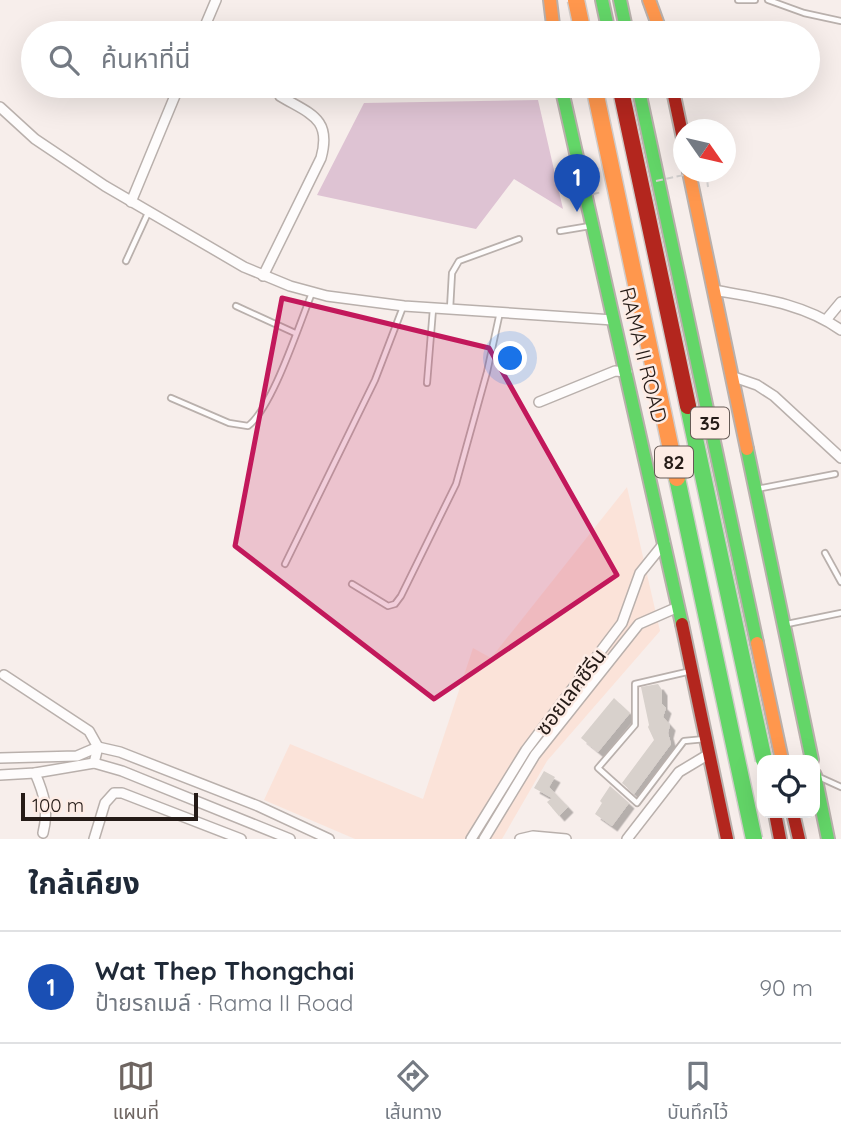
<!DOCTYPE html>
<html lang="th">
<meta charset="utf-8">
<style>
:root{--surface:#fff;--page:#f6f6f7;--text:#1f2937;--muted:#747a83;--line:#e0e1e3;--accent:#6e6561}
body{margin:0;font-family:Quicksand,"Noto Sans Thai",sans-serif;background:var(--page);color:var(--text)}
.controls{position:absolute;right:21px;bottom:21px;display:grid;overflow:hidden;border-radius:14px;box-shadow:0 7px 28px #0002}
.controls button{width:63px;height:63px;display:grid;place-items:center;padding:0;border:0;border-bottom:2px solid var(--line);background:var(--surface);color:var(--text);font:35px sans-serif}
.compass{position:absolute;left:673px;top:119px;width:63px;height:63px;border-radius:50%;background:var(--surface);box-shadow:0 7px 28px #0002;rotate:124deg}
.scale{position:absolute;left:21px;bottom:18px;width:177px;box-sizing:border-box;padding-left:7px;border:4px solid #251b17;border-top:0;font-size:19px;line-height:24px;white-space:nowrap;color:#251b17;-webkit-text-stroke:5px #fdece5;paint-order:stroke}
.you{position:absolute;left:511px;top:359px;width:24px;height:24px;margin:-18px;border:5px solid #fff;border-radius:50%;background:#1a73e8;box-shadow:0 0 0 10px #1a73e833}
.badge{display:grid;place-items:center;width:46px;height:46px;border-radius:50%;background:var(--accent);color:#fff;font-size:23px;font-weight:700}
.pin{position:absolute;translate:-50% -58px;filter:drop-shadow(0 2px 4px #0008)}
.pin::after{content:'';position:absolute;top:37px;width:24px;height:21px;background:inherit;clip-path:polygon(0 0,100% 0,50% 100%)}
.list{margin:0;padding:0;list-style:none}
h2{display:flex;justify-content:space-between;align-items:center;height:91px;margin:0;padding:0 28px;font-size:30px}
h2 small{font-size:23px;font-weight:400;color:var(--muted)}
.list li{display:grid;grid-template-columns:46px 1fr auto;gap:21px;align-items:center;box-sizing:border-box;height:112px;padding:0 28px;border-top:2px solid var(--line)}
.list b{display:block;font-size:26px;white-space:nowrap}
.list p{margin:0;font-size:23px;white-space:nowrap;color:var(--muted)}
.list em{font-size:23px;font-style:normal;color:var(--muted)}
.icon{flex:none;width:38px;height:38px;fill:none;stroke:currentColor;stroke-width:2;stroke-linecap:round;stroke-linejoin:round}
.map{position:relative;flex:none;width:841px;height:839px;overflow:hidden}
.search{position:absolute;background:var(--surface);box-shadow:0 7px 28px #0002;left:21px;right:21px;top:21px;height:77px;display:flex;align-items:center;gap:18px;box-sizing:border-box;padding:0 24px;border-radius:38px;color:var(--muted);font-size:26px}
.sheet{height:203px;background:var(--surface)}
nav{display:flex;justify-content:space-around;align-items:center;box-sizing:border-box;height:98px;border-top:2px solid var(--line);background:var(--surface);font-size:19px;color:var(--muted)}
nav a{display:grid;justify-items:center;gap:4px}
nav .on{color:var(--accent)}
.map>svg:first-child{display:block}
.built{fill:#fbe3d9}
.water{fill:#dec3d3}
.building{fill:#d8d1cc;filter:url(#shadow)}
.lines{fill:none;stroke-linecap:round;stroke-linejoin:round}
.lane-casing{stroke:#b9b0ac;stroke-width:8}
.street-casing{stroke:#b9b0ac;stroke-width:12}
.fast-casing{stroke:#b9b0ac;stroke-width:16}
.slow-casing{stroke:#b9b0ac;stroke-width:16}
.jam-casing{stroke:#b9b0ac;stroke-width:16}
.path{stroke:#d4d1d0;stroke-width:2;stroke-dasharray:7 3.5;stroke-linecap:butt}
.lane{stroke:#fefcfc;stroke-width:4.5}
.street{stroke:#fefcfc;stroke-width:9}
.fast{stroke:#63d668;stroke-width:12}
.slow{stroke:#ff974d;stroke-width:12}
.jam{stroke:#b3261e;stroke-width:12}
.fast-bridge-casing{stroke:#d0cbc9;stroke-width:19;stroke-linecap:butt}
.slow-bridge-casing{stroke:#d0cbc9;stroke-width:19;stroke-linecap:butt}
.jam-bridge-casing{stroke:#d0cbc9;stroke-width:19;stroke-linecap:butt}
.path-bridge{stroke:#d4d1d0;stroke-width:2;stroke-dasharray:7 3.5;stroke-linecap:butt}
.fast-bridge{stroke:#63d668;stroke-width:16}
.slow-bridge{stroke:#ff974d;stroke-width:16}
.jam-bridge{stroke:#b3261e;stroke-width:16}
.marked{fill:#c2185b;fill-opacity:0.2;stroke:#c2185b;stroke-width:5;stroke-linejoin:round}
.labels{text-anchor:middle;stroke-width:5;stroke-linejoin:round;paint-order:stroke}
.shield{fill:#fdece5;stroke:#665a55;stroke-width:2}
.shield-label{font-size:19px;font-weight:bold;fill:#251b17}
.street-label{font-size:21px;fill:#251b17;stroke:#fdece5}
</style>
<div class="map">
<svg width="841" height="839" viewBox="0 0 841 839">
<defs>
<filter id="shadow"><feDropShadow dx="5.5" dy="5.5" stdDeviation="0" flood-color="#0004"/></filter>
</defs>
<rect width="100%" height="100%" fill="#f7eeeb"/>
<polygon class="built" points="627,487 660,631 547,761 502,839 355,839 264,800 290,744 423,799 473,648 491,658"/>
<polygon class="water" points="538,100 563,209 514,179 476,229 317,195 364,103"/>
<g class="building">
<polygon points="658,684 662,690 662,704 666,708 663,717 670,725 668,733 671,744 634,794 622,783 654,740 648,727 649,725 641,687"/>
<polygon points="614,698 630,713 598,752 581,738"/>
<polygon points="544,771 555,777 549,787 568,807 559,816 547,802 552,798 534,788"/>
<polygon points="610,786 629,803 612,826 595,814 602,803 600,801"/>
</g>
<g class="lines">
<defs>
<g id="lane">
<polyline points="738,0 755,0"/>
<polyline points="768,0 804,13 841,21"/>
<polyline points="560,231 590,226"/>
<polyline points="126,261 148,213"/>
<polyline points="236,306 295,333"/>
<polyline points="450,309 452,273 459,261 519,239"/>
<polyline points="427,383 433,309"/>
<path d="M171 398 229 423 248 426C273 407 299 324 312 293"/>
<polyline points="757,489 835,474"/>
<polyline points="825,553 841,582"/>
<polyline points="285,564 375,380 403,307"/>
<polyline points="352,584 388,606 395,604 401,596 456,484 487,372 500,312"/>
<polyline points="787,624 841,613"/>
<polyline points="691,671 635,684 635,725 598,768 637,803 684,741 705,739"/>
<polyline points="819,777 841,787"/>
</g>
<g id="street">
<polyline points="202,33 216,0"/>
<polyline points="0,107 35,139 105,186 244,267 290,286 327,296 404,306 613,320"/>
<polyline points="131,202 179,86"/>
<path d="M263 276 321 158C332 118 310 114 280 96"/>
<path d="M713 290C758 298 803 303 841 330"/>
<polyline points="826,320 841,302"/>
<polyline points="731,376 757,385 774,396 841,458"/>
<polyline points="539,402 615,371 627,372"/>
<polyline points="4,675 89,731 98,747 94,763"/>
<polyline points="0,758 77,756 98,747 120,752 258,806 329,839"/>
<path d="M35 773C44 794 49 810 43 833"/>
<polyline points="0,775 35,773 94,763 122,771 290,839"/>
<polyline points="94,839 105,803 114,793 122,793 241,839"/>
<polyline points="471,839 526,750 622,623 640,573 665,542"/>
<polyline points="484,839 535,755 639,624 678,607"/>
<polyline points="520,839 533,836 566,839"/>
<polyline points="627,839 679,772 709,754"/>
</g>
<g id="fast">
<polyline points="602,0 609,33"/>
<polyline points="620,0 627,33"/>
<polyline points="561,86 682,624"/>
<polyline points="638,86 757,643"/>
<polyline points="747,449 812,760"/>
<polyline points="815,775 828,839"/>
</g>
<g id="slow">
<polyline points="550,0 554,33"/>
<polyline points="649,0 661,33"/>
<polyline points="689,172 747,449"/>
<polyline points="757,643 782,760"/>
</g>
<g id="jam">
<polyline points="672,86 684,143"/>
<polyline points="682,624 727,839"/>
<polyline points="775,813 780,839"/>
<polyline points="793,813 799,839"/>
</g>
</defs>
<use href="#lane" class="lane-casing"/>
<use href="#street" class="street-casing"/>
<use href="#fast" class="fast-casing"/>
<use href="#slow" class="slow-casing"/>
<use href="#jam" class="jam-casing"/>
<g class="path">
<polyline points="706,172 708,187"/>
<polyline points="567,179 572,199"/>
</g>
<use href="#lane" class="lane"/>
<use href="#street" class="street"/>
<use href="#fast" class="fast"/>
<use href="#slow" class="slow"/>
<use href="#jam" class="jam"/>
<defs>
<g id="fast-bridge">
<polyline points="688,406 764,760"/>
<polyline points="677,478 754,839"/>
</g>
<g id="slow-bridge">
<polyline points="576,0 583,33"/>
<polyline points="594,86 677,478"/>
</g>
<polyline id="jam-bridge" points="620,86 688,406"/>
</defs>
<use href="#fast-bridge" class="fast-bridge-casing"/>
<use href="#slow-bridge" class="slow-bridge-casing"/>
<use href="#jam-bridge" class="jam-bridge-casing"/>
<g class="path-bridge">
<polyline points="656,181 698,172"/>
<polyline points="572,199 602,192"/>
</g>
<use href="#fast-bridge" class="fast-bridge"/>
<use href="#slow-bridge" class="slow-bridge"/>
<use href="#jam-bridge" class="jam-bridge"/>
</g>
<path class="marked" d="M282 298 489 348 617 575 434 699 235 546Z"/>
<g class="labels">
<g class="shield">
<rect x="691" y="407.5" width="38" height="31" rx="5"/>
<rect x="655" y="446.5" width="38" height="31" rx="5"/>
</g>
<g class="shield-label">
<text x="710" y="430">35</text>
<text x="674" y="469">82</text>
</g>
<g class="street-label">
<text transform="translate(643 355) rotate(76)" y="7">RAMA II ROAD</text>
<text transform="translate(571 692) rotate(-53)" y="7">ซอยเลคซีรีน</text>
</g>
</g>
</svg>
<div class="controls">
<button><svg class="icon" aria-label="locate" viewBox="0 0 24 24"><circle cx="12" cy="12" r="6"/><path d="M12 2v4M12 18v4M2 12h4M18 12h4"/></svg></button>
</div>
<svg class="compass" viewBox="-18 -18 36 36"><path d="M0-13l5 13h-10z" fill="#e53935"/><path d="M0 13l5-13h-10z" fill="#747a83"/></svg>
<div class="scale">100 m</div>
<div class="you"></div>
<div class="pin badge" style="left:577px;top:212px;background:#1a4fb4">1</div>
<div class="search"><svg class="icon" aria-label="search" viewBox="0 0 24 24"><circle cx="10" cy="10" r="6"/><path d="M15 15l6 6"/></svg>ค้นหาที่นี่</div>
</div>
<section class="sheet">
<h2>ใกล้เคียง<small></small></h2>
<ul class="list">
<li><span class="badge" style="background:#1a4fb4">1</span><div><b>Wat Thep Thongchai</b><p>ป้ายรถเมล์ · Rama II Road</p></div><em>90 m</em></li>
</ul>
</section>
<nav>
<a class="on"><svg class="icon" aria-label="map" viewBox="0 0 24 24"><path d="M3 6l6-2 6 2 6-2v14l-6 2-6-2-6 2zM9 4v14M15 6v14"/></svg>แผนที่</a>
<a><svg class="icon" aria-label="directions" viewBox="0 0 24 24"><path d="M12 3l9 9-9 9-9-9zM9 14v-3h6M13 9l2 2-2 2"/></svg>เส้นทาง</a>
<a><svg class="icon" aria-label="saved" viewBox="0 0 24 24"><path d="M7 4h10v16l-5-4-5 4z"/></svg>บันทึกไว้</a>
</nav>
